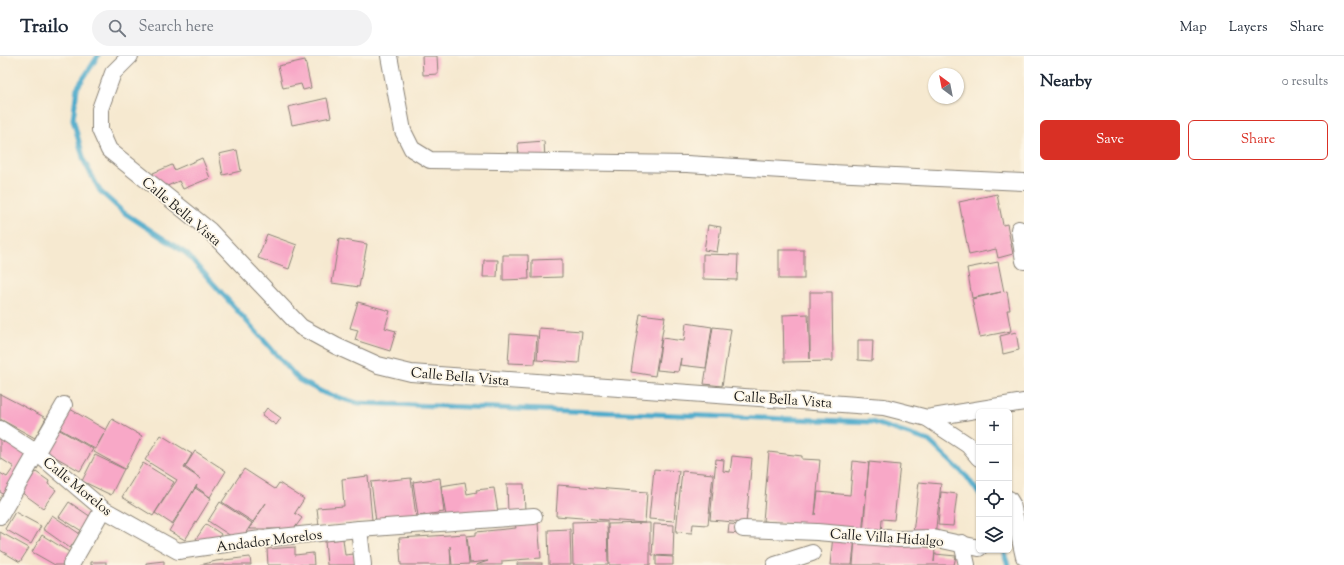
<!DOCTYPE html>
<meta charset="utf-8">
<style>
:root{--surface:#fff;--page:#f2f2f3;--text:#1f2937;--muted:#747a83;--line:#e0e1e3;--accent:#d93025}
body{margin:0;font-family:"Sorts Mill Goudy",serif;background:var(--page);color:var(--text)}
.controls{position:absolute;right:12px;bottom:12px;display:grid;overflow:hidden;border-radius:6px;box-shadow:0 1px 3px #0004}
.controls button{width:36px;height:36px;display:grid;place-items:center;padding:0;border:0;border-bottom:1px solid var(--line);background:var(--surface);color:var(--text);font:20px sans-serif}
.compass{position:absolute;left:928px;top:12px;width:36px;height:36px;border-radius:50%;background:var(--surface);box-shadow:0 1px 3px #0004;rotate:328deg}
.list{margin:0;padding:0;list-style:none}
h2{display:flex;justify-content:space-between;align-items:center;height:52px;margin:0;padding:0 16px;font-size:17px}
h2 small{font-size:13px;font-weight:400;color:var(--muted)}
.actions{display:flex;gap:8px;padding:12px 16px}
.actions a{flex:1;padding:9px 0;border:1px solid var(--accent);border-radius:6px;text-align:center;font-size:14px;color:var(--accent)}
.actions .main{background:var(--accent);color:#fff}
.icon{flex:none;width:22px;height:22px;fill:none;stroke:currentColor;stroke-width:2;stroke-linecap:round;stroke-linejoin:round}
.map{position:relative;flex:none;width:1024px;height:509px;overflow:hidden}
header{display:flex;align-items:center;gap:24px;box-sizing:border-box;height:56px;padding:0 20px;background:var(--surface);border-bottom:1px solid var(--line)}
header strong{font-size:19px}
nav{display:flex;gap:22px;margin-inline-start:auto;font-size:14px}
.search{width:280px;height:36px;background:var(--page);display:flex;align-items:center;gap:10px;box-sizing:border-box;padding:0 14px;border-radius:22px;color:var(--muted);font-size:15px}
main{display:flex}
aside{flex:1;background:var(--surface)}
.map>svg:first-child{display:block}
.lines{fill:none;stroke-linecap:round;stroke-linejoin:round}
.stream{stroke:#4daacb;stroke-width:5}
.building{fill:#f8a8c7}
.street-casing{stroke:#898276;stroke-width:18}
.street{stroke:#fff;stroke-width:16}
.labels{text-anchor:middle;stroke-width:3.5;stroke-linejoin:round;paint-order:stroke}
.street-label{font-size:14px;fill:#1c1c1c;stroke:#fcf5e5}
</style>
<header>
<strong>Trailo</strong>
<div class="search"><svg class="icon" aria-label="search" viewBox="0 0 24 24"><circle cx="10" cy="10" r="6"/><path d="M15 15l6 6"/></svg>Search here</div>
<nav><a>Map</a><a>Layers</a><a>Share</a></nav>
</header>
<main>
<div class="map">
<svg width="1024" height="509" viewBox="0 0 1024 509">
<rect width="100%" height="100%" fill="#fcf5e5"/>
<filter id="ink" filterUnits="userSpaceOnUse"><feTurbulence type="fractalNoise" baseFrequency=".025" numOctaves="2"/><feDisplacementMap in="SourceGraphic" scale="8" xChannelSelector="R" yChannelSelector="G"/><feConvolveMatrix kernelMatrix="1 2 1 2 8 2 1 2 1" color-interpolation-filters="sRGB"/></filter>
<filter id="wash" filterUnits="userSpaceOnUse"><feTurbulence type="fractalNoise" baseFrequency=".012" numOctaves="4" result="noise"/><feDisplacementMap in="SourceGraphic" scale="16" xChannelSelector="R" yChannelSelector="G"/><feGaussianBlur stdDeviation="0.9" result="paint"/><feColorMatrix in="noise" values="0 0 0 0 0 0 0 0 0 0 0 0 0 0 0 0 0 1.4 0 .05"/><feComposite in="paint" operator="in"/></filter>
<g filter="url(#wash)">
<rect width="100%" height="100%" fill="#f6e9d0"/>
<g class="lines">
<g class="stream">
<polyline points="98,0 77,32 73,63 84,105 100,135 123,156 187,198 299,324 324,337 357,347 872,366 929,385 967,421 979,438"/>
<polyline points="1003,494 1008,509"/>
</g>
</g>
<g id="blocks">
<g class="building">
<polygon points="422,0 437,0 438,18 423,19"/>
<polygon points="305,4 311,32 303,34 301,28 283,32 278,10"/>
<polygon points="327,42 331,61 292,69 288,51"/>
<polygon points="544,85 545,103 519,105 518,87"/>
<polygon points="237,94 241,115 223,119 219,98"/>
<polygon points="202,102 210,122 183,133 179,125 160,133 153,117 172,109 174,114"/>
<polygon points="997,138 1003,169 1007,168 1013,198 998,202 996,193 969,199 959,146"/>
<polygon points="708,169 721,171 717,196 704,194"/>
<polygon points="267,178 297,189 289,213 258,202"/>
<polygon points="339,183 367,188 359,231 332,227"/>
<rect x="779" y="194" width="25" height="29"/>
<polygon points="703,198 738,199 737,224 703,223"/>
<polygon points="503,199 528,199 529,223 503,224"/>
<polygon points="562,203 562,221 532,222 532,204"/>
<polygon points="484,204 498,204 497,221 483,221"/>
<polygon points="998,206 1004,236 1007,235 1010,254 1007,254 1011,275 980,281 972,243 1001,236 972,242 967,212"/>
<polygon points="810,236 832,236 833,305 784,306 783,259 808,258 810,303"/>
<polygon points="358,246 390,255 385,272 396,275 390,295 355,284 358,274 350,272"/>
<polygon points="640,258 665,261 655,320 631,316"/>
<polygon points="686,267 712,271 706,312 680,309 681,302 678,316 657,314 662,282 684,285"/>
<polygon points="713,271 731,273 722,330 704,328"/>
<polygon points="539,272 582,275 579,307 537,304"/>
<polygon points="1016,276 1019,294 1003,298 1000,280"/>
<polygon points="510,278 537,280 535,308 508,307"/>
<polygon points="858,284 873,284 872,305 858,304"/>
<polygon points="0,338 46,362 35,382 0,363"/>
<polygon points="267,352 281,362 276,369 262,359"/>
<polygon points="70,353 106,374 95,393 58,372"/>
<polygon points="112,363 142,380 125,413 94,396"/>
<polygon points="58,373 93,393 80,415 45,395"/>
<polygon points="0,378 31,397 6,440 0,436 0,417 7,421 14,411 0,402"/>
<polygon points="161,379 192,398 184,412 201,423 185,411 195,395 226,415 210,441 196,431 197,429 172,468 155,457 177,424 145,404"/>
<polygon points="769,396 802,400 802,403 820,404 815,459 818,436 850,439 853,405 869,407 862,479 796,468 763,465"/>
<polygon points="95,399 124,413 111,439 82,425"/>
<polygon points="732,400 752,402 746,467 710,464 716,403 724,404 723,415 730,416"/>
<polygon points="869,406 900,409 894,464 882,463 881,479 863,478"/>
<polygon points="143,407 174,426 153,460 122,441"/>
<polygon points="244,413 275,433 279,427 304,443 295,457 302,462 294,473 249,473 266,447 253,466 222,446"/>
<polygon points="654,413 679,415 674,465 649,463"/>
<polygon points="682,415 713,418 708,469 693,468 692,477 676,476"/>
<polygon points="36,416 49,425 48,428 56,434 43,452 21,436"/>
<polygon points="368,420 372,464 319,470 317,452 344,450 342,423"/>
<polygon points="411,422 416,461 376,466 371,426"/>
<polygon points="440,422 444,456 418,460 413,426"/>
<polygon points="465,426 467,438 477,436 476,434 494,432 498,456 470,457 446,460 441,430"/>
<polygon points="919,426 941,428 935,480 913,477"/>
<polygon points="507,428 524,428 525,456 508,457"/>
<polygon points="558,429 647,436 645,467 556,460"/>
<polygon points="195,432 211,442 185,484 169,475"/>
<polygon points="941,436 957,438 953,470 938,469"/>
<polygon points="69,446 94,463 85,477 59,461"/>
<polygon points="220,446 252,467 240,486 208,465"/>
<polygon points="15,456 41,470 31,488 5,473"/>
<polygon points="52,459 80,478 70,492 43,473"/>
<polygon points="607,465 608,509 573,509 572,466"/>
<polygon points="538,467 541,502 502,505 502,509 476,509 488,505 470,507 467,480 476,479 476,476 516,472 515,468"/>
<polygon points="650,467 650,509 609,509 608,468"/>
<polygon points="206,468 221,478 218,483 202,487 196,483"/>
<polygon points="654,468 674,469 673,500 652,499"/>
<polygon points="729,468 742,469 741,478 728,477"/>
<polygon points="570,473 571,509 549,509 548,474"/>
<polygon points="0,476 29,492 20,506 0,494"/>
<polygon points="466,478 469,508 452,509 450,490 451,509 401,509 399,482"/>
<polygon points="42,479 71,497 64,509 55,509 32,496"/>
<polygon points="833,480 855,482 852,509 830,509"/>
<polygon points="855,482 935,492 934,506 935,498 956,500 954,509 853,509"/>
<polygon points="343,483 345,499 354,498 355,509 327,509 325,485"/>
<polygon points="295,491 295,499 313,497 314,509 268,509 267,493"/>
<polygon points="656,500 673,501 673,509 656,509"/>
<polygon points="250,501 251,509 200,509 216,505"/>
<polygon points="164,505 164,509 146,509 146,507"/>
<rect x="91" y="506" width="15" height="3"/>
<rect x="517" y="507" width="25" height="2"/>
</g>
</g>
</g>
<g filter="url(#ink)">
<use href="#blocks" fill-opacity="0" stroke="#898276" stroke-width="1"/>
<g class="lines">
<defs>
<g id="street">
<polyline points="130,0 113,17 100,53 100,74 109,94 209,174 301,271 336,290 378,309 411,317 884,351 927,362 968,389 979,402"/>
<polyline points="389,0 403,75 412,93 430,104 687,108 831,117 1024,126"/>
<polyline points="1019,173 1024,205"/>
<polyline points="927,362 1024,346"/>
<polyline points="0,373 37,397 103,453 178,495 261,483 359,473 534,460"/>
<polyline points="1009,443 1012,448 1024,501"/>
<polyline points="0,460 64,349"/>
<polyline points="359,473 363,509"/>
<polyline points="743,473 817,476 898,483 933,482 979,492"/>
<polyline points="962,487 967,509"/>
<polyline points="71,509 103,453"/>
<polyline points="775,509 812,497"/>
</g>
</defs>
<use href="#street" class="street-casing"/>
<use href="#street" class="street"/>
</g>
</g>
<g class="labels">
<g class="street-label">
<text transform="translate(182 155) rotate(40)" y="5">Calle Bella Vista</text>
<text transform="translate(460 320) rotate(5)" y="5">Calle Bella Vista</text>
<text transform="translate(783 343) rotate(4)" y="5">Calle Bella Vista</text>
<text transform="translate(78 430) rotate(39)" y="5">Calle Morelos</text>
<text transform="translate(887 481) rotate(4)" y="5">Calle Villa Hidalgo</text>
<text transform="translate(269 484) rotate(-7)" y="5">Andador Morelos</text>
</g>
</g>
</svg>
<div class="controls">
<button>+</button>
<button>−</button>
<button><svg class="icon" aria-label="locate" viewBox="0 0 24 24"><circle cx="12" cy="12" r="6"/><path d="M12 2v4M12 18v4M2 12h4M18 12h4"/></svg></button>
<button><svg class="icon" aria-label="layers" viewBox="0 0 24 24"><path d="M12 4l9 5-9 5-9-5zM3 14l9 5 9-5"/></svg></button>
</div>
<svg class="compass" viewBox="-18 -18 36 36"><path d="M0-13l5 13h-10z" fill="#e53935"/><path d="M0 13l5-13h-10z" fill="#747a83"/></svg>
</div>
<aside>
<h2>Nearby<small>0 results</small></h2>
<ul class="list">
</ul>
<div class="actions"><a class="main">Save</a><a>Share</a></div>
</aside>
</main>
